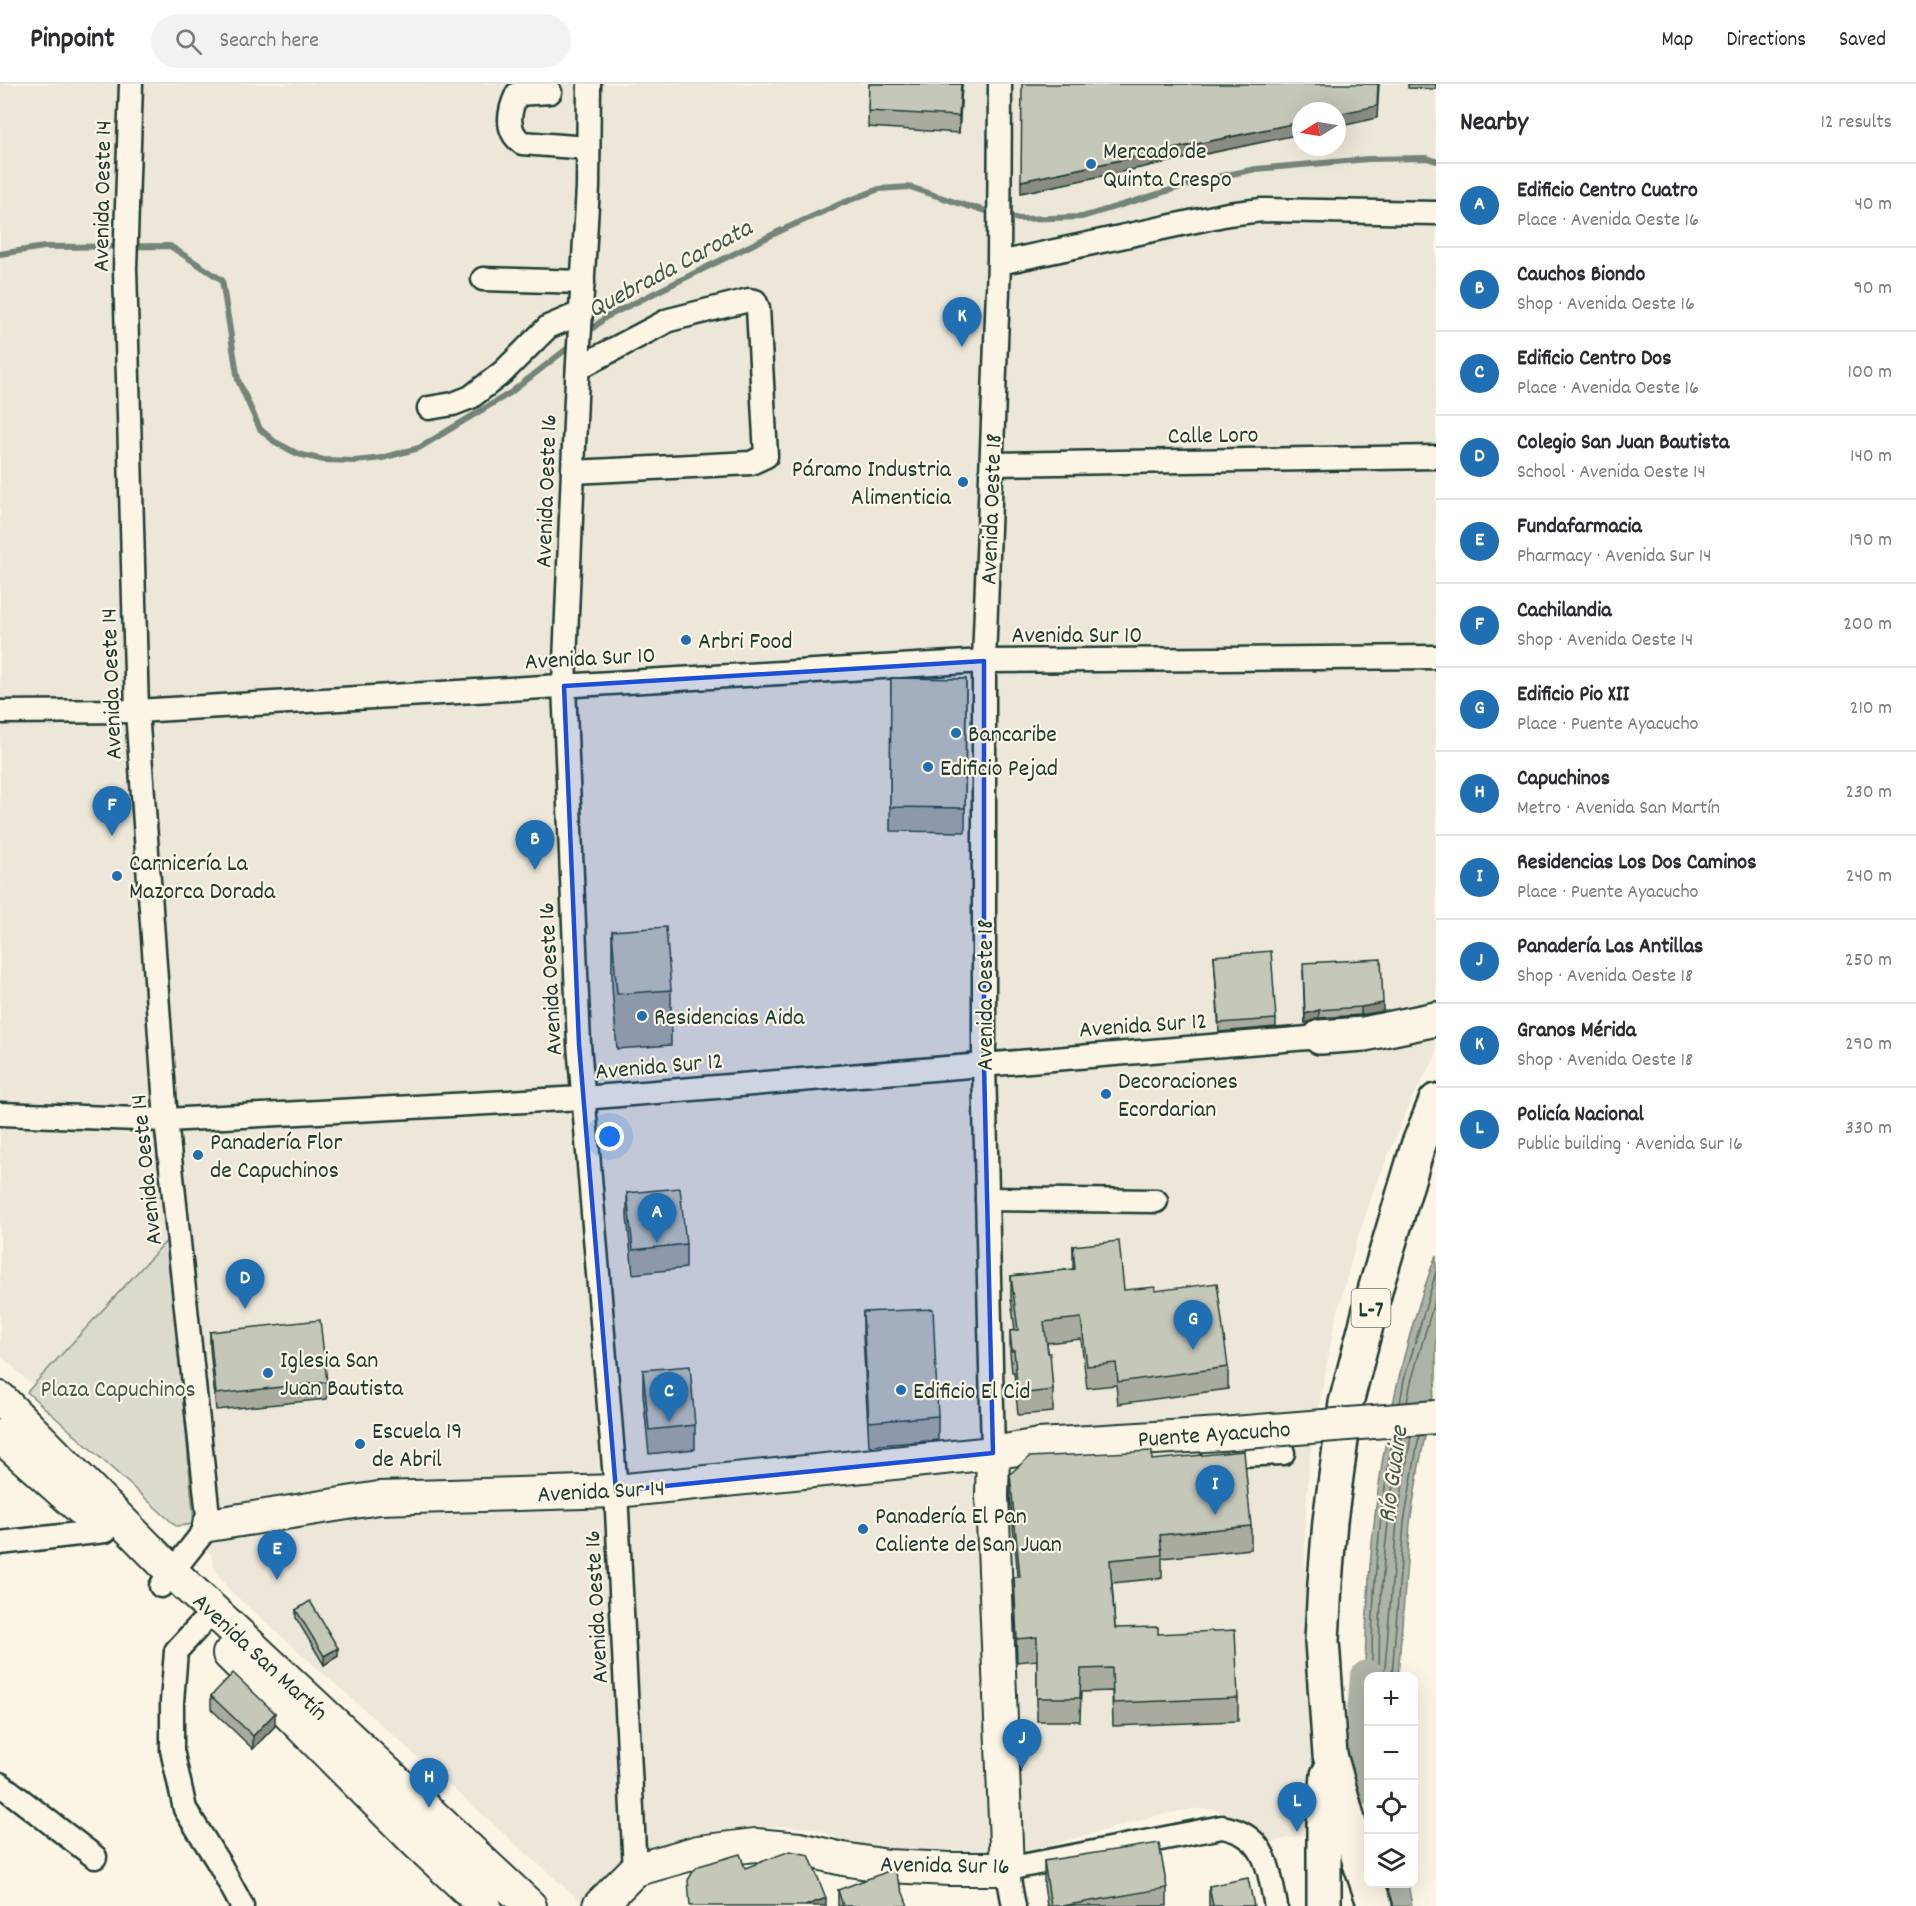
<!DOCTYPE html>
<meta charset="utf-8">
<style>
:root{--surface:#fff;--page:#f2f2f3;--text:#2b2b33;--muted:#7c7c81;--line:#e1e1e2;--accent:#1f6fb2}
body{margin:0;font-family:Dekko,sans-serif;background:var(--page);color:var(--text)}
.controls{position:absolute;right:18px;bottom:18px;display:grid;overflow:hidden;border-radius:12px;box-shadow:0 6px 24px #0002}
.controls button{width:54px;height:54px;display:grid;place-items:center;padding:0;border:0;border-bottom:2px solid var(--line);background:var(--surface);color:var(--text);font:30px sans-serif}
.compass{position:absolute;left:1292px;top:18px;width:54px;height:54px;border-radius:50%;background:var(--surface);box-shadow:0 6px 24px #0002;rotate:259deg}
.you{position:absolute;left:610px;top:1053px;width:21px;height:21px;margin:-15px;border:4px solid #fff;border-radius:50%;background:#1a73e8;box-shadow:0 0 0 9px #1a73e833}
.badge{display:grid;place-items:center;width:39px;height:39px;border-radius:50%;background:var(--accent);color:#fff;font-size:20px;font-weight:700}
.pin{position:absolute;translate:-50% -50px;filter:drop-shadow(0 2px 3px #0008)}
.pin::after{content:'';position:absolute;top:32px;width:21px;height:18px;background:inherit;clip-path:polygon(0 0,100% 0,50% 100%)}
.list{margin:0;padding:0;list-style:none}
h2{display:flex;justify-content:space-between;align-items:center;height:78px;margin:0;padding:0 24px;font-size:26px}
h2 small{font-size:20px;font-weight:400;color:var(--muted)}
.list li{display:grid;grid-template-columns:39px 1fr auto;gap:18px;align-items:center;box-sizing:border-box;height:84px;padding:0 24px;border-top:2px solid var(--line)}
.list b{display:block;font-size:22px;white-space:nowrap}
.list p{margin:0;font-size:20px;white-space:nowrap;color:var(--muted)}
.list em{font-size:20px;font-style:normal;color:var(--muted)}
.icon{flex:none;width:33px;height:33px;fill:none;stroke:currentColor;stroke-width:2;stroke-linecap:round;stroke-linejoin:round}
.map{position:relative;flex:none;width:1436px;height:1822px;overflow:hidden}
header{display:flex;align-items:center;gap:36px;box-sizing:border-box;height:84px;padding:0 30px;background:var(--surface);border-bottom:2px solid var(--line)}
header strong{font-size:28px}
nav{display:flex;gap:33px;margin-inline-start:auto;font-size:21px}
.search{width:420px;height:54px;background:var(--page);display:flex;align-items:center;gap:15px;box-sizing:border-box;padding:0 21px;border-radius:33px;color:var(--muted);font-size:22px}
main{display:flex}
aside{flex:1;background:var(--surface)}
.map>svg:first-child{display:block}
.built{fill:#ece7d8;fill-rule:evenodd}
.green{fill:#dcdacc;stroke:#7e8c80;stroke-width:1.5}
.water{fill:#aeb3a7;stroke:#758479;stroke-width:1.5}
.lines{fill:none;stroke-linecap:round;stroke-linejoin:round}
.shore{stroke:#586c62;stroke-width:1.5}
.stream{stroke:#758479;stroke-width:6}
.river{stroke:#aeb3a7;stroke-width:36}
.street-casing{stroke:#1f3d34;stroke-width:27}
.secondary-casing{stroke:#1f3d34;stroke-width:36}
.highway-casing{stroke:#1f3d34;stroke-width:38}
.street{stroke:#fcf5e5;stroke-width:22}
.secondary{stroke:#fcf5e5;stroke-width:32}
.highway{stroke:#fcf5e5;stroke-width:33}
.secondary-bridge-casing{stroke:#1f3d34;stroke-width:36;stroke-linecap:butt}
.secondary-bridge{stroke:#fcf5e5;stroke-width:32}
.wall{fill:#a9ab9f;stroke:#1f3d34;stroke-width:1.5}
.shaded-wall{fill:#8a8b82;stroke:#1f3d34;stroke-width:1.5}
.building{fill:#c5c7b9;stroke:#1f3d34;stroke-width:1.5}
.marked{fill:#1d4ed8;fill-opacity:0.2;stroke:#1d4ed8;stroke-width:4.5;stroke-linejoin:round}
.poi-dot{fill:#1f6fb2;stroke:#fcf5e5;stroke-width:2}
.labels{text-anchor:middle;stroke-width:4.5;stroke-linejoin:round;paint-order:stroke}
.shield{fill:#fcf5e5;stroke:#617469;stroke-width:1.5}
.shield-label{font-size:22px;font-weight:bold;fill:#1f3d34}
.poi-label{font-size:24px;fill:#1f3d34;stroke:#fcf5e5;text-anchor:start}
.street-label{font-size:24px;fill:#1f3d34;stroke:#fcf5e5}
.park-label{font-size:24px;fill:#455c52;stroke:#fcf5e5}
.water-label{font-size:26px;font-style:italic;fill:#435a51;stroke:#fcf5e5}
</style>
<header>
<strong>Pinpoint</strong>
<div class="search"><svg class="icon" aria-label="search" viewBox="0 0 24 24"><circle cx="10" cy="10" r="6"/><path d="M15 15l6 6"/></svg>Search here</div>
<nav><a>Map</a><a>Directions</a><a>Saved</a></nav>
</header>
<main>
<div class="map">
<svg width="1436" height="1822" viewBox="0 0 1436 1822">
<rect width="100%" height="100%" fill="#fcf5e5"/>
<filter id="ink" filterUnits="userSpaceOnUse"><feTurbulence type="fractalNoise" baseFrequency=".0167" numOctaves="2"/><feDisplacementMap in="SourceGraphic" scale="12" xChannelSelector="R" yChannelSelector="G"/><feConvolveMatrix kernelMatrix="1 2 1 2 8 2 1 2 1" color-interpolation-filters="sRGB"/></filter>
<g filter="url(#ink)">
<path class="built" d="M0 0H1436V972L1411 1016 1373 1109 1356 1159 1334 1242 1309 1377 1305 1447V1562L1310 1618 1329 1745 1272 1758 1264 1750 1235 1733 1212 1725H1192L1155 1732 1044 1763 991 1773 891 1779 834 1752 812 1744 784 1742 728 1747 693 1754 580 1817 228 1505 214 1484 211 1470 0 1271ZM1301 27H1337V63H1301Z"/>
<polygon class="green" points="169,1154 194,1440 176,1442 27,1308"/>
<g class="water">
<path d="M1436 1171V1297L1419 1382 1410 1439 1398 1592H1368V1739C1358 1549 1368 1351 1436 1171Z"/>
<polygon points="1373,1800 1408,1800 1412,1822 1377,1822"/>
</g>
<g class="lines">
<g class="shore">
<polyline points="1407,1318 1411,1298 1436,1211"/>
<polyline points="1400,1319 1404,1296 1436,1188"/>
<path d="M1401 1353C1387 1429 1379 1507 1379 1584L1382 1587 1385 1584 1397 1437 1411 1352"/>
<path d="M1372 1592C1371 1513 1379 1432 1393 1354"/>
<polyline points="1392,1592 1404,1438 1419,1352"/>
</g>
<g class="stream">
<polyline points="0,170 44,163 170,162 222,196 238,296 260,345 275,358 298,370 324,376 355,377 382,374 419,364 510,309 573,260"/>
<polyline points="586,250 606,233 780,147 840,120 879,105 910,103 967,122 1019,135 1082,133 1207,95 1256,85 1368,75 1427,74 1436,77"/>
</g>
<polyline class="river" points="1368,1594 1365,1628 1368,1703"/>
<defs>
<g id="street">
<polyline points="131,0 125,184 137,627 166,1036 209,1441 161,1502"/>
<polyline points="589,0 588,103 576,314 564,602 579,960 616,1407 635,1786"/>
<path d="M550 8 517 10C509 27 505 46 522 59L588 64"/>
<polyline points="999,179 1228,130 1262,126 1436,129"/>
<polyline points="483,195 583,198"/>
<polyline points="429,324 453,320 471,313 503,288 548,243 581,229"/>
<polyline points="992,380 1436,373"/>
<polyline points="573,388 751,379 766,372 758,224 755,217 749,216 669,236 578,284"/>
<polyline points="0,628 137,627 984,577 1436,573"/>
<polyline points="0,1030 166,1036 583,1014 1320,953"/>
<polyline points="987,1115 1156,1117"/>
<polyline points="993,1369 984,980 984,577 999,179 1000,0"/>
<polyline points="1213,1372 1283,1369"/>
<polyline points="0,1459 105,1447"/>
<polyline points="200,1541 176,1567 172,1618 172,1666 185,1725 220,1781 242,1822"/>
<polyline points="0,1700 95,1773"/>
<path d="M1014 1822 1007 1785 1222 1743C1267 1751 1268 1784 1276 1822"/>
</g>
<g id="secondary">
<polyline points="0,1314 172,1488 530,1822"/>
<polyline points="0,1352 100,1442"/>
<polyline points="209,1441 379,1414 616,1407 993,1369 1039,1361"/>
<polyline points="229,1570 417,1759 485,1822"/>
<polyline points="599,1822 635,1786 698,1768 755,1761 800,1765 843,1775 888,1782 950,1785 1007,1785 992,1412 993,1369"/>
</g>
<g id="highway">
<polyline points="1320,953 1364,950 1436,935"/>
<polyline points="1324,1822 1324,1740 1328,1691"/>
<polyline points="1375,1822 1360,1779 1330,1671 1322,1557 1325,1499 1330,1437 1346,1319 1376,1203 1418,1062 1436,1017"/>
</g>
</defs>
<use href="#street" class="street-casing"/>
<use href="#secondary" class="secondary-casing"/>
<use href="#highway" class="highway-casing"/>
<use href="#street" class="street"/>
<use href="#secondary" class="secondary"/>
<use href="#highway" class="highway"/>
<defs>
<polyline id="secondary-bridge" points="1039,1361 1221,1350 1436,1333"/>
</defs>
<use href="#secondary-bridge" class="secondary-bridge-casing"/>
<use href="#secondary-bridge" class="secondary-bridge"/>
</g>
<g class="wall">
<polygon points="869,0 962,0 959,49 868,43"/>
<polygon points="1408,0 1436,0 1436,5 1408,4"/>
<polygon points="891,594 966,595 965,748 890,747"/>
<polygon points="612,847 671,906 671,961 617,965 612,903"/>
<polygon points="1214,872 1276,935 1276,943 1219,948"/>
<polygon points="1303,887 1383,927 1361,931 1319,934 1305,939"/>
<polygon points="627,1109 686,1160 686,1184 633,1190 627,1133"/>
<polygon points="1073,1162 1124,1206 1155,1207 1228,1283 1228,1305 1118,1320 1116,1301 1087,1304 1081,1255 1047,1259 1053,1306 1053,1328 1018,1331 1014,1288 1012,1288 1010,1269 1010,1247 1015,1247 1011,1214 1011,1192 1073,1185"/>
<polygon points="863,1228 938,1332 938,1356 869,1362 863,1252"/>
<polygon points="210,1248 327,1298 327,1315 216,1326 210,1264"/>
<polygon points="643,1286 695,1341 695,1365 649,1370 643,1310"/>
<polygon points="1152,1376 1251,1442 1251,1465 1162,1474 1162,1494 1112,1499 1115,1544 1158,1550 1238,1614 1238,1637 1113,1642 1112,1607 1081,1608 1080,1637 1037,1637 1037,1576 1017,1578 1014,1493 1018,1493 1010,1413 1010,1390"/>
<polygon points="296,1526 338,1572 324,1581 296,1534"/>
<polygon points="211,1612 275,1642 253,1665 211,1625"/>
<polygon points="1044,1777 1167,1804 1167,1822 1047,1822 1044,1801"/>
<polygon points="1209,1802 1254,1822 1209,1822"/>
<polygon points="838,1806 908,1822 838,1822"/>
</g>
<g class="shaded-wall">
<polygon points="961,0 962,0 959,49 959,32"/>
<polygon points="1379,0 1377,34 1337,43 1337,30"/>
<polygon points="1301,38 1301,50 1021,109 1021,97"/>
<polygon points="1383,919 1383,927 1361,931 1361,923"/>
<polygon points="1319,926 1319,934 1305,939 1305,930"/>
<polygon points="338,1564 338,1572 324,1581 324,1572"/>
<polygon points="275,1629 275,1642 253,1665 253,1652"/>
<polygon points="826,1814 826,1822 805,1822"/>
</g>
<g class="building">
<polygon points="869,0 961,0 959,32 868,27"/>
<polygon points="1022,0 1378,0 1377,22 1337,30 1337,27 1301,27 1301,38 1021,97"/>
<polygon points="891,594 966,595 965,724 890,723"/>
<polygon points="666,843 671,906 617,910 612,847"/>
<polygon points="1271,867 1276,935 1219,939 1214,872"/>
<polygon points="1381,875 1383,919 1361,923 1319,926 1305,930 1303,879"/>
<polygon points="680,1104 686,1160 633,1166 627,1109"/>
<polygon points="1119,1157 1124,1206 1155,1203 1155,1207 1217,1199 1228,1283 1118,1298 1116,1279 1087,1282 1081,1234 1044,1238 1048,1269 1050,1269 1053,1306 1018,1310 1014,1266 1012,1267 1010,1247 1018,1246 1011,1192 1075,1185 1073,1162"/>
<polygon points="933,1225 938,1332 869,1338 863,1228"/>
<polygon points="320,1236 327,1298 216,1310 210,1248"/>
<polygon points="690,1282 695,1341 649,1346 643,1286"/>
<polygon points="1152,1367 1152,1376 1244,1367 1251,1442 1160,1451 1162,1471 1110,1476 1115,1544 1158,1543 1158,1550 1235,1546 1238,1614 1113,1619 1112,1584 1081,1585 1080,1614 1037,1614 1037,1553 1017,1555 1014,1493 1020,1493 1010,1390 1029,1373"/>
<polygon points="310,1517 338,1564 324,1572 296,1526"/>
<polygon points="233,1589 275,1629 253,1652 211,1612"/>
<polygon points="1159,1759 1167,1804 1062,1822 1051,1822 1044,1777"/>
<polygon points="790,1767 809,1771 826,1814 805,1822 690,1822 688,1796 694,1786 699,1782 740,1770 745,1784"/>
<polygon points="894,1785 908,1822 843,1822 838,1806"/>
<polygon points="1248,1794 1254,1822 1213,1822 1209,1802"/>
</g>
</g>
<path class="marked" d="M984 577V980L993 1369 616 1407 579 960 564 602Z"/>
<g class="poi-dot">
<circle cx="1091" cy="80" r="6"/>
<circle cx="963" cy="398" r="6"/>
<circle cx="686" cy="556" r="6"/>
<circle cx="956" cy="649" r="6"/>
<circle cx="928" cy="683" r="6"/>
<circle cx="117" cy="792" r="6"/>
<circle cx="642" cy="932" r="6"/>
<circle cx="1106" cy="1010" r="6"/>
<circle cx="198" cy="1071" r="6"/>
<circle cx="268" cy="1289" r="6"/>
<circle cx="901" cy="1306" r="6"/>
<circle cx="360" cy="1360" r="6"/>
<circle cx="863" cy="1445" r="6"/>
</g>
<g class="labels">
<rect class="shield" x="1351.5" y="1205" width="39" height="38" rx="4.5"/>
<g class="shield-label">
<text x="1371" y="1232">L-7</text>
</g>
<g class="poi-label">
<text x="1103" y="74">Mercado de<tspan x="1103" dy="28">Quinta Crespo</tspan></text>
<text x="951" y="392" text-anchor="end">Páramo Industria<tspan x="951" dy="28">Alimenticia</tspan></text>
<text x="698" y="564">Arbri Food</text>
<text x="968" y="657">Bancaribe</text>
<text x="940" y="691">Edificio Pejad</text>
<text x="129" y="786">Carnicería La<tspan x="129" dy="28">Mazorca Dorada</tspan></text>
<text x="654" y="940">Residencias Aida</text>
<text x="1118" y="1004">Decoraciones<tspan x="1118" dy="28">Ecordarian</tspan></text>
<text x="210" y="1065">Panadería Flor<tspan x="210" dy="28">de Capuchinos</tspan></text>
<text x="280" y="1283">Iglesia San<tspan x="280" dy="28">Juan Bautista</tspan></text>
<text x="913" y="1314">Edificio El Cid</text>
<text x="372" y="1354">Escuela 19<tspan x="372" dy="28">de Abril</tspan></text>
<text x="875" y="1439">Panadería El Pan<tspan x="875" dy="28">Caliente de San Juan</tspan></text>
</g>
<g class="street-label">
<text transform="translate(101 112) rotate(-89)" y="8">Avenida Oeste 14</text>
<text transform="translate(1213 350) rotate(-1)" y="8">Calle Loro</text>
<text transform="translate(545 407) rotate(-88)" y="8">Avenida Oeste 16</text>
<text transform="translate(990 425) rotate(-88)" y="8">Avenida Oeste 18</text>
<text x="1077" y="558">Avenida Sur 10</text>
<text transform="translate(590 573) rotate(-3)" y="8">Avenida Sur 10</text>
<text transform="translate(110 600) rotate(-92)" y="8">Avenida Oeste 14</text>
<text transform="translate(549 895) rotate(-93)" y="8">Avenida Oeste 16</text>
<text transform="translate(984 911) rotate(-90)" y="8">Avenida Oeste 18</text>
<text transform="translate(1143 940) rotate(-4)" y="8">Avenida Sur 12</text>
<text transform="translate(659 981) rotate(-5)" y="8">Avenida Sur 12</text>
<text transform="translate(145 1086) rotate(-96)" y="8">Avenida Oeste 14</text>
<text transform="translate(1214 1349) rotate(-4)" y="8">Puente Ayacucho</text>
<text transform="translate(601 1406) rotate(-3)" y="8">Avenida Sur 14</text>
<text transform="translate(595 1523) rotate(-93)" y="8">Avenida Oeste 16</text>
<text transform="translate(261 1572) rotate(43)" y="8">Avenida San Martín</text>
<text transform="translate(945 1780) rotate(1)" y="8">Avenida Sur 16</text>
</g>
<g class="park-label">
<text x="118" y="1312">Plaza Capuchinos</text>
</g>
<g class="water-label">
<text transform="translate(669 183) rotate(-28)" y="9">Quebrada Caroata</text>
<text transform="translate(1391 1390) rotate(-82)" y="9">Río Guaire</text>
</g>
</g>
</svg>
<div class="controls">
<button>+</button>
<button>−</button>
<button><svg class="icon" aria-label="locate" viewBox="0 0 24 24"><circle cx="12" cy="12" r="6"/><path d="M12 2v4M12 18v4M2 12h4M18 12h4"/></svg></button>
<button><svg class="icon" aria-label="layers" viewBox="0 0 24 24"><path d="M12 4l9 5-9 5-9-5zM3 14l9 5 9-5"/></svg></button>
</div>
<svg class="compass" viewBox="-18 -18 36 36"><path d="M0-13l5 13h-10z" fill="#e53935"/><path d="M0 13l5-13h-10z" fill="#7c7c81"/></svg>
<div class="you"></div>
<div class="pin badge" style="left:657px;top:1159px">A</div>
<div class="pin badge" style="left:535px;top:786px">B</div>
<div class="pin badge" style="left:669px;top:1338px">C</div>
<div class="pin badge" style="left:245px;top:1225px">D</div>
<div class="pin badge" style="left:277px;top:1496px">E</div>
<div class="pin badge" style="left:112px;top:752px">F</div>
<div class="pin badge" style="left:1193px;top:1266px">G</div>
<div class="pin badge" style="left:429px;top:1724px">H</div>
<div class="pin badge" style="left:1215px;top:1431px">I</div>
<div class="pin badge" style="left:1022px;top:1685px">J</div>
<div class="pin badge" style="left:962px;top:263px">K</div>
<div class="pin badge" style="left:1297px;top:1748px">L</div>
</div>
<aside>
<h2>Nearby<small>12 results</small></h2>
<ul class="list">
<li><span class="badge">A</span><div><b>Edificio Centro Cuatro</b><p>Place · Avenida Oeste 16</p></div><em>40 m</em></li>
<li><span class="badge">B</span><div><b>Cauchos Biondo</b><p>Shop · Avenida Oeste 16</p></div><em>90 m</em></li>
<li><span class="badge">C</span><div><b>Edificio Centro Dos</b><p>Place · Avenida Oeste 16</p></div><em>100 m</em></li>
<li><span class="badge">D</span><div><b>Colegio San Juan Bautista</b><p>School · Avenida Oeste 14</p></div><em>140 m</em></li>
<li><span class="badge">E</span><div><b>Fundafarmacia</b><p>Pharmacy · Avenida Sur 14</p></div><em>190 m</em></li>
<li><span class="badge">F</span><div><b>Cachilandia</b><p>Shop · Avenida Oeste 14</p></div><em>200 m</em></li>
<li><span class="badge">G</span><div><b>Edificio Pio XII</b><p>Place · Puente Ayacucho</p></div><em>210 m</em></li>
<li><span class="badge">H</span><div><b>Capuchinos</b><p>Metro · Avenida San Martín</p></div><em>230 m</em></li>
<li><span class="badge">I</span><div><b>Residencias Los Dos Caminos</b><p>Place · Puente Ayacucho</p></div><em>240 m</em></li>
<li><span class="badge">J</span><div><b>Panadería Las Antillas</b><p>Shop · Avenida Oeste 18</p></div><em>250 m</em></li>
<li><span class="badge">K</span><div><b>Granos Mérida</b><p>Shop · Avenida Oeste 18</p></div><em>290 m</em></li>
<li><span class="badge">L</span><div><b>Policía Nacional</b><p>Public building · Avenida Sur 16</p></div><em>330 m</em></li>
</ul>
</aside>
</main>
